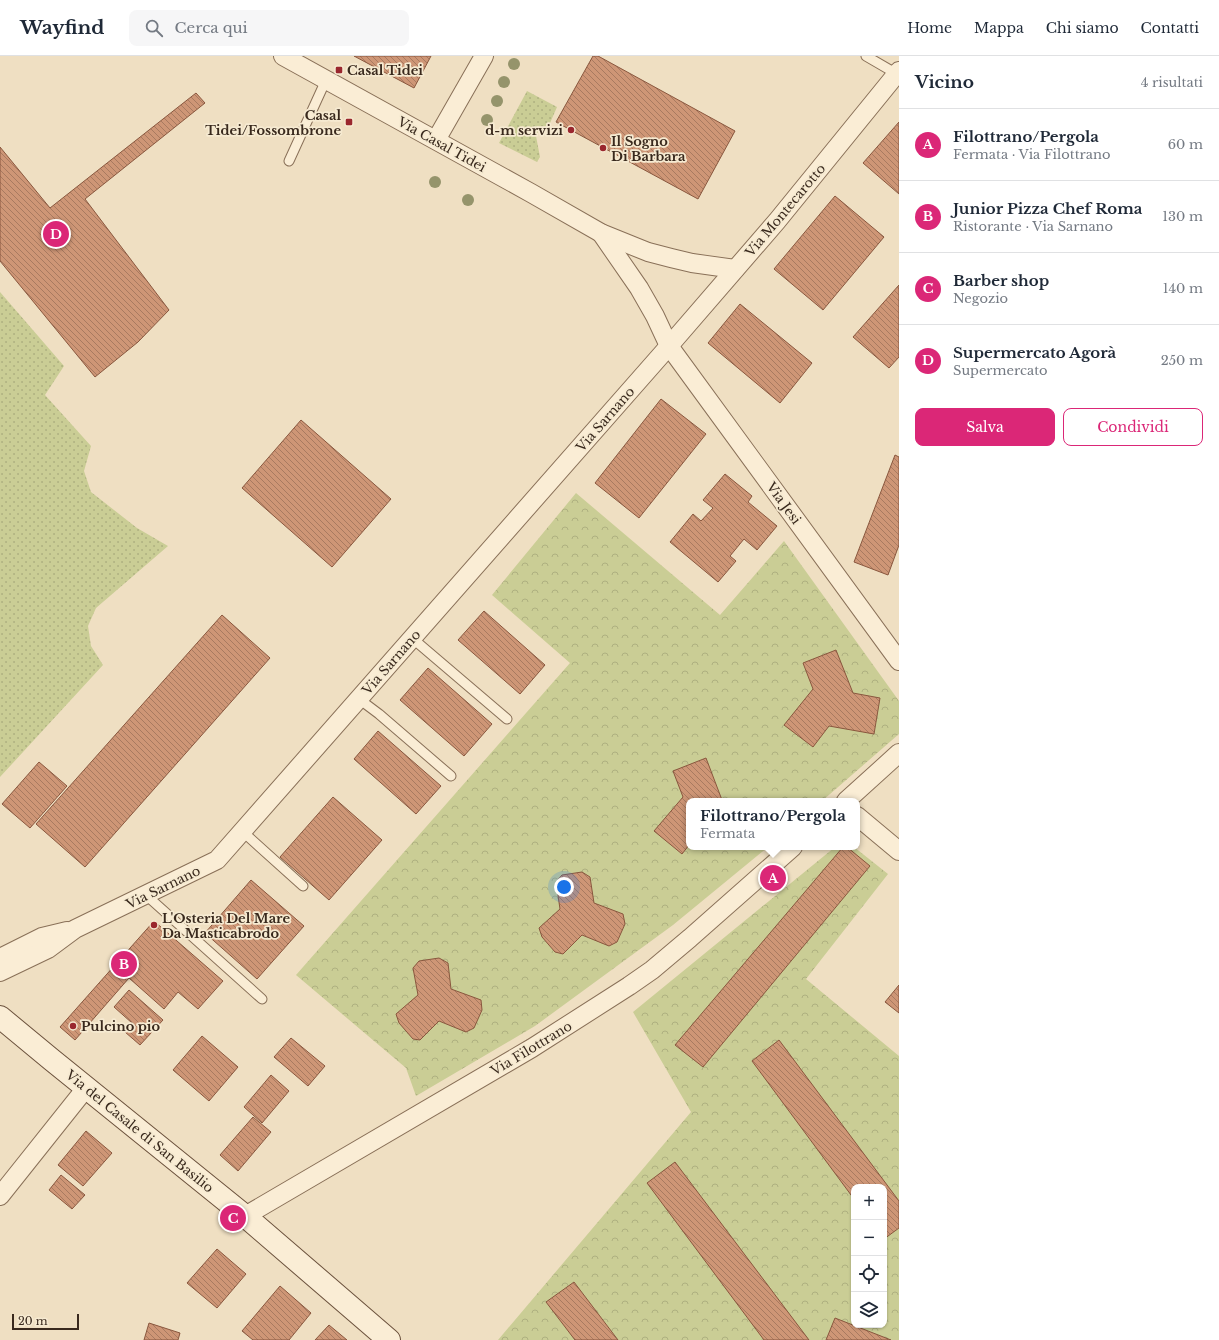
<!DOCTYPE html>
<html lang="it">
<meta charset="utf-8">
<style>
:root{--surface:#fff;--page:#f6f6f7;--text:#1f2937;--muted:#747a83;--line:#e0e1e3;--accent:#db2777}
body{margin:0;font-family:"Libre Baskerville",serif;background:var(--page);color:var(--text)}
.controls{position:absolute;right:12px;bottom:12px;display:grid;overflow:hidden;border-radius:8px;box-shadow:0 1px 3px #0004}
.controls button{width:36px;height:36px;display:grid;place-items:center;padding:0;border:0;border-bottom:1px solid var(--line);background:var(--surface);color:var(--text);font:20px sans-serif}
.scale{position:absolute;left:12px;bottom:10px;width:67px;box-sizing:border-box;padding-left:4px;border:2px solid #39291d;border-top:0;font-size:11px;line-height:14px;white-space:nowrap;color:#39291d;-webkit-text-stroke:3px #f6ead1;paint-order:stroke}
.you{position:absolute;left:564px;top:831px;width:14px;height:14px;margin:-10px;border:3px solid #fff;border-radius:50%;background:#1a73e8;box-shadow:0 0 0 6px #1a73e833}
.badge{display:grid;place-items:center;width:26px;height:26px;border-radius:50%;background:var(--accent);color:#fff;font-size:13px;font-weight:700}
.pin{position:absolute;translate:-50% -50%;border:2px solid #fff;box-shadow:0 1px 4px #0006}
.popup{position:absolute;left:686px;top:742px;width:174px;height:52px;box-sizing:border-box;display:grid;place-content:center;border-radius:8px;background:var(--surface);filter:drop-shadow(0 1px 3px #0005);font-size:13px;white-space:nowrap;color:var(--muted)}
.popup b{font-size:15px;color:var(--text)}
.popup::after{content:'';position:absolute;left:50%;top:100%;margin-left:-8px;border:8px solid transparent;border-top-color:var(--surface)}
.list{margin:0;padding:0;list-style:none}
h2{display:flex;justify-content:space-between;align-items:center;height:52px;margin:0;padding:0 16px;font-size:17px}
h2 small{font-size:13px;font-weight:400;color:var(--muted)}
.list li{display:grid;grid-template-columns:26px 1fr auto;gap:12px;align-items:center;box-sizing:border-box;height:72px;padding:0 16px;border-top:1px solid var(--line)}
.list b{display:block;font-size:15px;white-space:nowrap}
.list p{margin:0;font-size:13px;white-space:nowrap;color:var(--muted)}
.list em{font-size:13px;font-style:normal;color:var(--muted)}
.actions{display:flex;gap:8px;padding:12px 16px}
.actions a{flex:1;padding:9px 0;border:1px solid var(--accent);border-radius:8px;text-align:center;font-size:14px;color:var(--accent)}
.actions .main{background:var(--accent);color:#fff}
.icon{flex:none;width:22px;height:22px;fill:none;stroke:currentColor;stroke-width:2;stroke-linecap:round;stroke-linejoin:round}
.map{position:relative;flex:none;width:899px;height:1284px;overflow:hidden}
header{display:flex;align-items:center;gap:24px;box-sizing:border-box;height:56px;padding:0 20px;background:var(--surface);border-bottom:1px solid var(--line)}
header strong{font-size:19px}
nav{display:flex;gap:22px;margin-inline-start:auto;font-size:14px}
.search{width:280px;height:36px;background:var(--page);display:flex;align-items:center;gap:10px;box-sizing:border-box;padding:0 14px;border-radius:8px;color:var(--muted);font-size:15px}
main{display:flex}
aside{flex:1;background:var(--surface)}
.map>svg:first-child{display:block}
.grass{fill:url(#grass-dots)}
.park{fill:url(#park-crowns);fill-rule:evenodd}
.building{fill:url(#building-back-hatch);stroke:#89573e}
.lines{fill:none;stroke-linecap:round;stroke-linejoin:round}
.lane-casing{stroke:#897058;stroke-width:11}
.street-casing{stroke:#897058;stroke-width:20}
.secondary-casing{stroke:#6b513c;stroke-width:24}
.lane{stroke:#faedd5;stroke-width:9}
.street{stroke:#faedd5;stroke-width:18}
.secondary{stroke:#faedd5;stroke-width:22}
.tree{fill:#95946b}
.poi-dot{fill:#9a272e;stroke:#f6ead1;stroke-width:1.5}
.labels{text-anchor:middle;stroke-width:3.5;stroke-linejoin:round;paint-order:stroke}
.poi-label{font-size:13px;font-weight:bold;fill:#39291d;stroke:#f6ead1;text-anchor:start}
.street-label{font-size:13px;fill:#39291d;stroke:#f6ead1}
</style>
<header>
<strong>Wayfind</strong>
<div class="search"><svg class="icon" aria-label="search" viewBox="0 0 24 24"><circle cx="10" cy="10" r="6"/><path d="M15 15l6 6"/></svg>Cerca qui</div>
<nav><a>Home</a><a>Mappa</a><a>Chi siamo</a><a>Contatti</a></nav>
</header>
<main>
<div class="map">
<svg width="899" height="1284" viewBox="0 0 899 1284">
<defs>
<pattern id="grass-dots" width="8" height="8" patternUnits="userSpaceOnUse"><rect width="8" height="8" fill="#cacd95"/><path d="M2 2h.1M6 6h.1" fill="none" stroke="#aeb080" stroke-width="1.8" stroke-linecap="round"/></pattern>
<pattern id="park-crowns" width="20" height="18" patternUnits="userSpaceOnUse"><rect width="20" height="18" fill="#cacd95"/><path d="M2 6a3 3 0 1 1 6 0M12 15a3 3 0 1 1 6 0" fill="none" stroke="#aeb080"/></pattern>
<pattern id="building-back-hatch" width="6" height="6" patternUnits="userSpaceOnUse"><rect width="6" height="6" fill="#ce9676"/><path d="M-1 5l2 2M0 0l6 6M5-1l2 2" fill="none" stroke="#a87a60"/></pattern>
</defs>
<rect width="100%" height="100%" fill="#efdfc2"/>
<g class="grass">
<polygon points="527,35 557,51 547,74 540,71 536,80 540,101 537,106 499,87"/>
<polygon points="0,236 64,310 45,339 91,390 84,415 91,436 137,472 168,490 96,552 88,570 91,590 103,609 0,721"/>
</g>
<g class="park">
<polygon points="576,437 720,559 784,485 899,645 899,678 822,745 689,745 689,791 768,791 673,869 535,970 416,1040 406,1012 296,919 570,607 492,539"/>
<path d="M835 791H854L888 818 806 923 899 1000V1284H498L691 1056 633 956ZM854 1131H884V1269H854Z"/>
</g>
<g class="building">
<polygon points="354,0 431,0 414,32"/>
<polygon points="593,0 598,0 735,75 698,143 556,66"/>
<polygon points="196,37 205,47 85,143 169,254 138,286 95,321 0,205 0,91 50,152"/>
<polygon points="899,66 899,138 863,107"/>
<polygon points="835,140 884,181 823,254 774,213"/>
<polygon points="899,229 899,301 889,312 853,281"/>
<polygon points="740,248 812,307 780,347 708,287"/>
<polygon points="661,343 706,378 639,462 595,427"/>
<polygon points="301,364 391,443 332,511 242,432"/>
<polygon points="895,399 899,401 899,489 888,519 854,506"/>
<polygon points="725,418 752,440 748,446 777,470 757,494 744,483 730,500 736,505 718,526 670,486 693,458 701,465 713,452 703,444"/>
<polygon points="484,555 545,609 520,638 458,584"/>
<polygon points="222,559 270,602 85,811 36,768"/>
<polygon points="836,594 853,637 880,642 874,678 829,670 813,691 784,669 813,633 803,607"/>
<polygon points="428,612 492,668 464,700 400,644"/>
<polygon points="378,675 441,730 416,758 354,703"/>
<polygon points="706,702 722,744 726,745 689,745 689,789 682,798 654,775 683,741 673,715"/>
<polygon points="39,706 67,730 30,772 2,748"/>
<polygon points="333,741 382,784 329,844 280,801"/>
<polygon points="843,791 847,791 870,810 703,1011 675,989"/>
<polygon points="582,816 590,821 594,847 623,858 625,868 617,886 609,890 582,879 563,898 555,896 542,881 539,872 560,853 556,826 562,819"/>
<polygon points="251,824 304,870 257,923 205,877"/>
<polygon points="154,865 223,925 198,953 178,936 164,953 129,922 75,984 60,971"/>
<polygon points="439,902 448,907 451,933 481,944 482,954 474,972 466,976 439,965 420,984 413,983 399,967 396,958 418,939 413,912 419,905"/>
<polygon points="899,929 899,957 885,946"/>
<polygon points="129,934 163,964 140,989 125,976 132,967 114,951"/>
<polygon points="202,980 238,1011 209,1045 173,1014"/>
<polygon points="291,982 325,1010 308,1030 274,1001"/>
<polygon points="779,984 899,1145 899,1172 884,1183 884,1131 854,1131 854,1143 752,1005"/>
<polygon points="271,1019 289,1035 262,1067 244,1051"/>
<polygon points="253,1061 271,1076 238,1115 220,1099"/>
<polygon points="86,1075 112,1097 83,1130 58,1109"/>
<polygon points="675,1106 809,1284 764,1284 647,1127"/>
<polygon points="61,1119 85,1139 72,1153 49,1134"/>
<polygon points="217,1193 246,1218 217,1252 187,1227"/>
<polygon points="574,1226 618,1284 575,1284 546,1246"/>
<polygon points="280,1230 311,1257 289,1284 253,1284 242,1275"/>
<polygon points="835,1262 891,1284 826,1284"/>
<polygon points="149,1267 180,1277 178,1284 144,1284"/>
<polygon points="329,1269 347,1284 315,1284"/>
</g>
<g class="lines">
<defs>
<g id="lane">
<polyline points="866,0 897,18"/>
<polyline points="289,105 326,24"/>
<polyline points="412,582 507,663"/>
<polyline points="359,643 379,658 451,720"/>
<polyline points="242,775 303,830"/>
<polyline points="146,839 262,943"/>
</g>
<g id="street">
<polyline points="283,0 531,137 601,177 648,196 671,202 692,207 735,213"/>
<polyline points="436,84 484,0"/>
<polyline points="601,177 639,232 655,260 669,290 899,605"/>
<polyline points="846,745 899,697"/>
<polyline points="857,760 899,795"/>
<polyline points="0,902 42,881 67,875"/>
<polyline points="0,916 48,893 75,873 217,804 669,290 777,165 899,15"/>
<polyline points="0,1140 86,1032"/>
<polyline points="245,1160 532,992 629,930 652,914 690,882 793,791"/>
</g>
<polyline id="secondary" points="0,961 52,1004 245,1160 389,1284"/>
</defs>
<use href="#lane" class="lane-casing"/>
<use href="#street" class="street-casing"/>
<use href="#secondary" class="secondary-casing"/>
<use href="#lane" class="lane"/>
<use href="#street" class="street"/>
<use href="#secondary" class="secondary"/>
</g>
<g class="tree">
<circle cx="514" cy="8" r="6"/>
<circle cx="504" cy="26" r="6"/>
<circle cx="497" cy="45" r="6"/>
<circle cx="487" cy="64" r="6"/>
<circle cx="435" cy="126" r="6"/>
<circle cx="468" cy="144" r="6"/>
</g>
<g class="poi-dot">
<rect x="335" y="10" width="8" height="8" rx="2"/>
<rect x="345" y="62" width="8" height="8" rx="2"/>
<circle cx="571" cy="74" r="4"/>
<circle cx="603" cy="92" r="4"/>
<circle cx="154" cy="869" r="4"/>
<circle cx="73" cy="970" r="4"/>
</g>
<g class="labels">
<g class="poi-label">
<text x="347" y="19">Casal Tidei</text>
<text x="341" y="64" text-anchor="end">Casal<tspan x="341" dy="15">Tidei/Fossombrone</tspan></text>
<text x="563" y="79" text-anchor="end">d-m servizi</text>
<text x="611" y="90">Il Sogno<tspan x="611" dy="15">Di Barbara</tspan></text>
<text x="162" y="867">L'Osteria Del Mare<tspan x="162" dy="15">Da Masticabrodo</tspan></text>
<text x="81" y="975">Pulcino pio</text>
</g>
<g class="street-label">
<text transform="translate(442 88) rotate(29)" y="5">Via Casal Tidei</text>
<text transform="translate(785 154) rotate(-50)" y="5">Via Montecarotto</text>
<text transform="translate(605 363) rotate(-49)" y="5">Via Sarnano</text>
<text transform="translate(784 447) rotate(54)" y="5">Via Jesi</text>
<text transform="translate(391 606) rotate(-49)" y="5">Via Sarnano</text>
<text transform="translate(163 831) rotate(-26)" y="5">Via Sarnano</text>
<text transform="translate(531 992) rotate(-31)" y="5">Via Filottrano</text>
<text transform="translate(140 1075) rotate(39)" y="5">Via del Casale di San Basilio</text>
</g>
</g>
</svg>
<div class="controls">
<button>+</button>
<button>−</button>
<button><svg class="icon" aria-label="locate" viewBox="0 0 24 24"><circle cx="12" cy="12" r="6"/><path d="M12 2v4M12 18v4M2 12h4M18 12h4"/></svg></button>
<button><svg class="icon" aria-label="layers" viewBox="0 0 24 24"><path d="M12 4l9 5-9 5-9-5zM3 14l9 5 9-5"/></svg></button>
</div>
<div class="scale">20 m</div>
<div class="you"></div>
<div class="pin badge" style="left:773px;top:822px">A</div>
<div class="popup"><b>Filottrano/Pergola</b>Fermata</div>
<div class="pin badge" style="left:124px;top:908px">B</div>
<div class="pin badge" style="left:233px;top:1162px">C</div>
<div class="pin badge" style="left:56px;top:178px">D</div>
</div>
<aside>
<h2>Vicino<small>4 risultati</small></h2>
<ul class="list">
<li><span class="badge">A</span><div><b>Filottrano/Pergola</b><p>Fermata · Via Filottrano</p></div><em>60 m</em></li>
<li><span class="badge">B</span><div><b>Junior Pizza Chef Roma</b><p>Ristorante · Via Sarnano</p></div><em>130 m</em></li>
<li><span class="badge">C</span><div><b>Barber shop</b><p>Negozio</p></div><em>140 m</em></li>
<li><span class="badge">D</span><div><b>Supermercato Agorà</b><p>Supermercato</p></div><em>250 m</em></li>
</ul>
<div class="actions"><a class="main">Salva</a><a>Condividi</a></div>
</aside>
</main>
